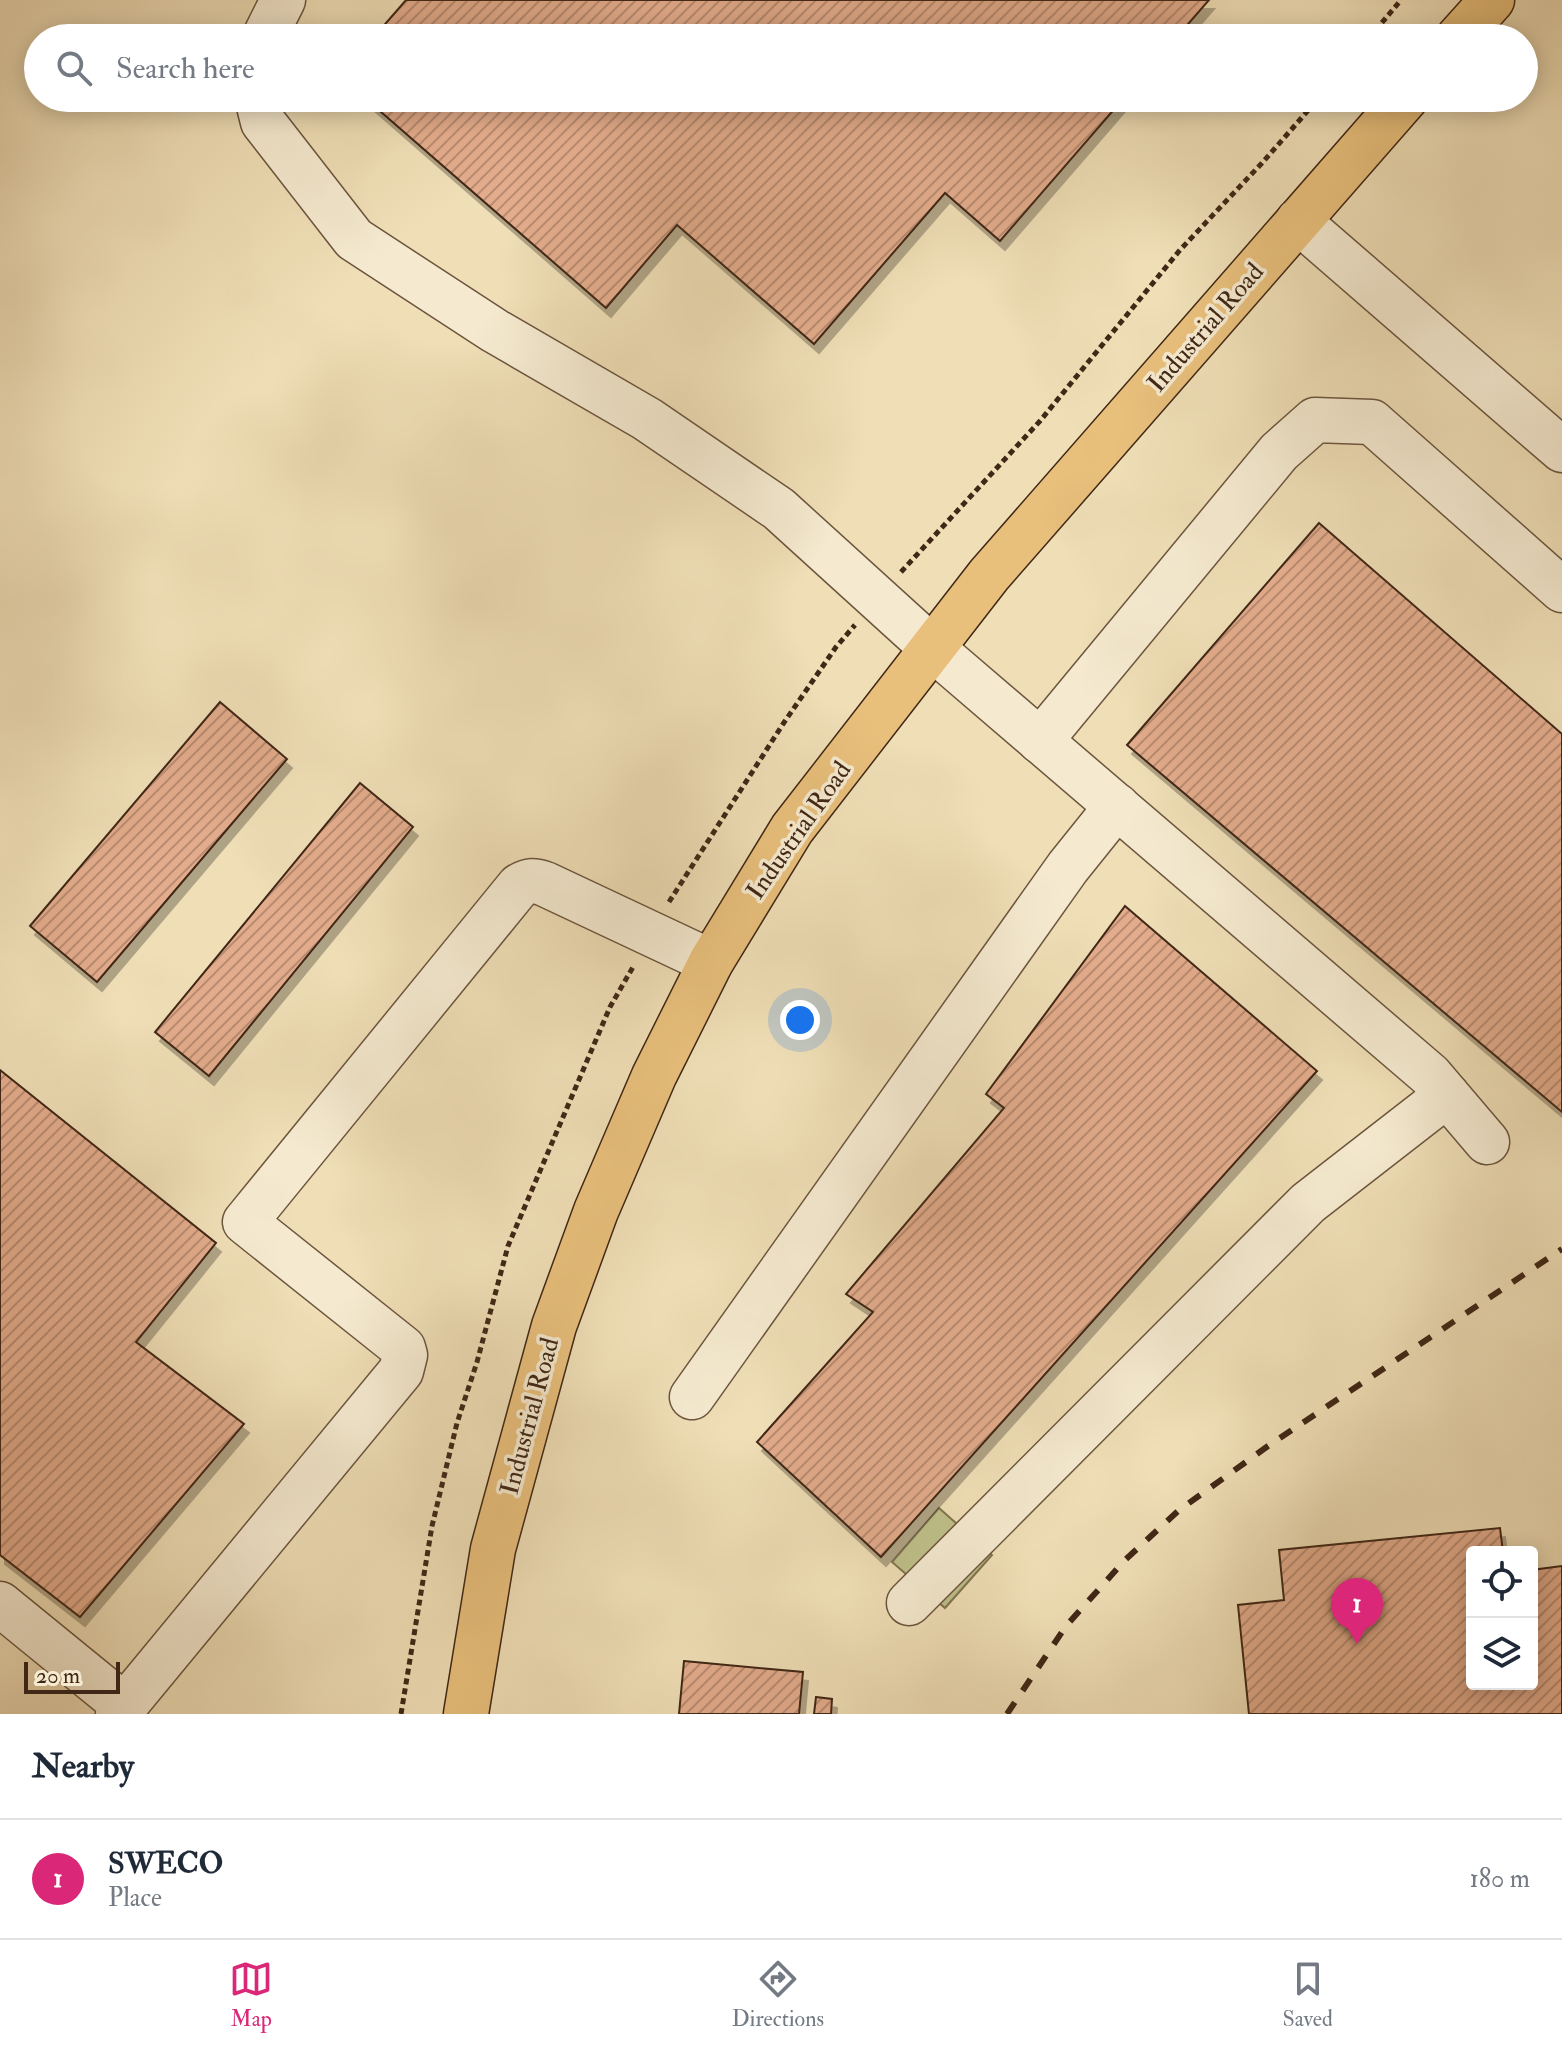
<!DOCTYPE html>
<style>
:root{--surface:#fff;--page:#f2f2f3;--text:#1f2937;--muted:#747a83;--line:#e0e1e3;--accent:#db2777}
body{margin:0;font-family:"IM FELL Double Pica",serif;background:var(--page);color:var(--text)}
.controls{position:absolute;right:24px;bottom:24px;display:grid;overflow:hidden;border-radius:8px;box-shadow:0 4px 20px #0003}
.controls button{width:72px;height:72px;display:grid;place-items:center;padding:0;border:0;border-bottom:2px solid var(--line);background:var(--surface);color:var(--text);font:40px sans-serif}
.scale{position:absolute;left:24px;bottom:20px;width:96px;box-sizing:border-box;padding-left:8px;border:4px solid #402716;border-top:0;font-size:22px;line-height:28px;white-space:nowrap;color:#402716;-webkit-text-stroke:6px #f5ead0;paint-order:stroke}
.you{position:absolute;left:800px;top:1020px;width:28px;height:28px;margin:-20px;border:6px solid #fff;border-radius:50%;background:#1a73e8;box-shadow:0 0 0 12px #1a73e833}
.badge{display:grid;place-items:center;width:52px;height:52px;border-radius:50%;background:var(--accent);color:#fff;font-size:26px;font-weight:700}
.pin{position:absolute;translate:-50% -66px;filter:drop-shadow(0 2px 4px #0008)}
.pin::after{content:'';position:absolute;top:42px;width:28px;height:24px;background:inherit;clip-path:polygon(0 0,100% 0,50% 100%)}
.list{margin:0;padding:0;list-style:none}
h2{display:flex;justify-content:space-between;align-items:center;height:104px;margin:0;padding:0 32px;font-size:34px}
h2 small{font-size:26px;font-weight:400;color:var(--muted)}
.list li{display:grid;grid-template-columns:52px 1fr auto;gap:24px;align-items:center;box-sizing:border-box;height:120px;padding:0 32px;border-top:2px solid var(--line)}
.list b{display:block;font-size:30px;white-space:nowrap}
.list p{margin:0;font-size:26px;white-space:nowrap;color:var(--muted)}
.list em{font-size:26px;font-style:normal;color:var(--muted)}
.icon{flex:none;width:44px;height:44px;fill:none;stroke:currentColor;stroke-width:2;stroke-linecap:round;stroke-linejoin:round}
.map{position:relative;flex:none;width:1562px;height:1714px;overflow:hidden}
.search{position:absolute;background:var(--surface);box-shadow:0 4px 20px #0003;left:24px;right:24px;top:24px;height:88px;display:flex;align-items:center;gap:20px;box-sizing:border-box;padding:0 28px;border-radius:44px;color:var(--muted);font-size:30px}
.sheet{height:224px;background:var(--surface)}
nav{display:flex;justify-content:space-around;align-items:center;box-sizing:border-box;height:112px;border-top:2px solid var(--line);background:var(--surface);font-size:22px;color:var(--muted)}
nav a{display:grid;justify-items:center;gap:4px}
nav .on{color:var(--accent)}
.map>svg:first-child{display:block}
.green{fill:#bfc08a;stroke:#807450;stroke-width:2}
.building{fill:url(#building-hatch);stroke:#402716;stroke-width:2;filter:url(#shadow)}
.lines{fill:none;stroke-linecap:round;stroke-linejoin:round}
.minor-casing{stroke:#6c553e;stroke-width:47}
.major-casing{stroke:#402716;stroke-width:47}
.path{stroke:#402716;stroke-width:5;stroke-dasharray:6 4;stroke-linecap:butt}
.minor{stroke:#f5ead0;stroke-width:44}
.major{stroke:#e8bf7b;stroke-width:44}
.rail{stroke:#402716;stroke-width:6;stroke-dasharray:14 14;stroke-linecap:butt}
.labels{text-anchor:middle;stroke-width:7;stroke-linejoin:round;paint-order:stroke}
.street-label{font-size:26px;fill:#402716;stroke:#f5ead0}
</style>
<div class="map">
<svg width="1562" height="1714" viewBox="0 0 1562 1714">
<defs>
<pattern id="building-hatch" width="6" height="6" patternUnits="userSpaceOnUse" patternTransform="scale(2)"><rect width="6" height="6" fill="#e3ac8c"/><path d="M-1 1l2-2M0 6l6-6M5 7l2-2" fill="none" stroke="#b98c71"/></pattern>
<filter id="shadow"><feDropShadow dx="5" dy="9" stdDeviation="0" flood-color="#0004"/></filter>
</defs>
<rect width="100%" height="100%" fill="#efdeb6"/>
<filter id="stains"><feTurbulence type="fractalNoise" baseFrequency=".0025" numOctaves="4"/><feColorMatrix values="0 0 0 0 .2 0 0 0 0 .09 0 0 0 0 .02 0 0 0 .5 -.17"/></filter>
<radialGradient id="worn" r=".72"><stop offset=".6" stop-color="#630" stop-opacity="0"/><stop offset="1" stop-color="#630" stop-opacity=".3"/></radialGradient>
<polygon class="green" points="939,1508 992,1555 945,1608 892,1562"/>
<g class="building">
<polygon points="406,0 1209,0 1176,38 373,38"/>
<polygon points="365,98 1124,98 1000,241 945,193 814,344 677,225 606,308"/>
<polygon points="1319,523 1562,734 1562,1112 1127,745"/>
<polygon points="220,702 287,759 97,982 30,926"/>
<polygon points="360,783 413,827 209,1076 155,1032"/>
<polygon points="1125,906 1317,1071 881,1557 757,1442 873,1312 846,1294 1004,1108 986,1094"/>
<polygon points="0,1070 216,1243 136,1342 244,1424 80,1617 0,1555"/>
<polygon points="1500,1528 1503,1552 1472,1552 1472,1684 1532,1684 1532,1570 1562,1566 1562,1714 1249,1714 1238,1605 1284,1600 1279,1550"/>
<polygon points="684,1661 803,1672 799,1714 679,1714"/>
<polygon points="816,1697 832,1699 831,1714 814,1714"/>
</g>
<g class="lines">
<defs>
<g id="minor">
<polyline points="264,38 283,0"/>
<polyline points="257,98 263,122 354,239 495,331 647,419 779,509 932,648 1430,1075 1487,1142"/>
<polyline points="1298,221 1562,450"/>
<polyline points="1040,741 1279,452 1315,420 1372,422 1562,590"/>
<polyline points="692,1397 1068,867 1117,806"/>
<polyline points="909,1603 1308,1203 1447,1095"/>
<polyline points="0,1604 125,1706"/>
<path d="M118 1714 401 1371 405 1355 403 1348 245 1222 519 886C529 880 534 880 545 884L711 962"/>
</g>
<g id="major">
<polyline points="1458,38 1492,0"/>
<polyline points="466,1714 493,1549 554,1326 596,1211 654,1076 711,962 792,829 989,575 1406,98"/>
</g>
</defs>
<use href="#minor" class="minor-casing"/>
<use href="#major" class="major-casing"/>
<g class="path">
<polyline points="1369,38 1401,0"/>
<polyline points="901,572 1040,421 1180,250 1262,163 1319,98"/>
<polyline points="669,902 783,724 836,647 855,625"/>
<polyline points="401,1714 432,1526 457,1423 477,1362 508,1246 610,1007 633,967"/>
</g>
<use href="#minor" class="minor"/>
<use href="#major" class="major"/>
<polyline class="rail" points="1007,1714 1066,1626 1125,1560 1178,1511 1268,1446 1562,1249"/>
</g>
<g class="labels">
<g class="street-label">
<text transform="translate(1205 327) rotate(-49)" y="9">Industrial Road</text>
<text transform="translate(798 830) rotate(-55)" y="9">Industrial Road</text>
<text transform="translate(529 1416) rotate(-75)" y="9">Industrial Road</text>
</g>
</g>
<rect width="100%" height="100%" filter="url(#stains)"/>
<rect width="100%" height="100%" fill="url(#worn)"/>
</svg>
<div class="controls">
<button><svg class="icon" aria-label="locate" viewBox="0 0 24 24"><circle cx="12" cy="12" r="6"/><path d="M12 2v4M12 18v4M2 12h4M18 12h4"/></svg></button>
<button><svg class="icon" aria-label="layers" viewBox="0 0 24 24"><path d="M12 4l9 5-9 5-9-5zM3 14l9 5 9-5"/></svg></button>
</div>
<div class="scale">20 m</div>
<div class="you"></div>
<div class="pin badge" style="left:1357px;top:1644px">1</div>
<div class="search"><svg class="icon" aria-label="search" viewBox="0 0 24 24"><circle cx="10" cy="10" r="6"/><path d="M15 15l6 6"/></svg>Search here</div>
</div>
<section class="sheet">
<h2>Nearby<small></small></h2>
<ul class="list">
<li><span class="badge">1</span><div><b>SWECO</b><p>Place</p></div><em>180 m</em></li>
</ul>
</section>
<nav>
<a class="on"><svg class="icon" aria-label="map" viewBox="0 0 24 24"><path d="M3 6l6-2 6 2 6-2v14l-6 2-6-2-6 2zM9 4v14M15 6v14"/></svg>Map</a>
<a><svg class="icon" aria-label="directions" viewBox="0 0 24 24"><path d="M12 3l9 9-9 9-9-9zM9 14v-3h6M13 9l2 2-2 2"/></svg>Directions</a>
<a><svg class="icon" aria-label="saved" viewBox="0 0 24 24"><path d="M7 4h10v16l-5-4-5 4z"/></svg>Saved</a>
</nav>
